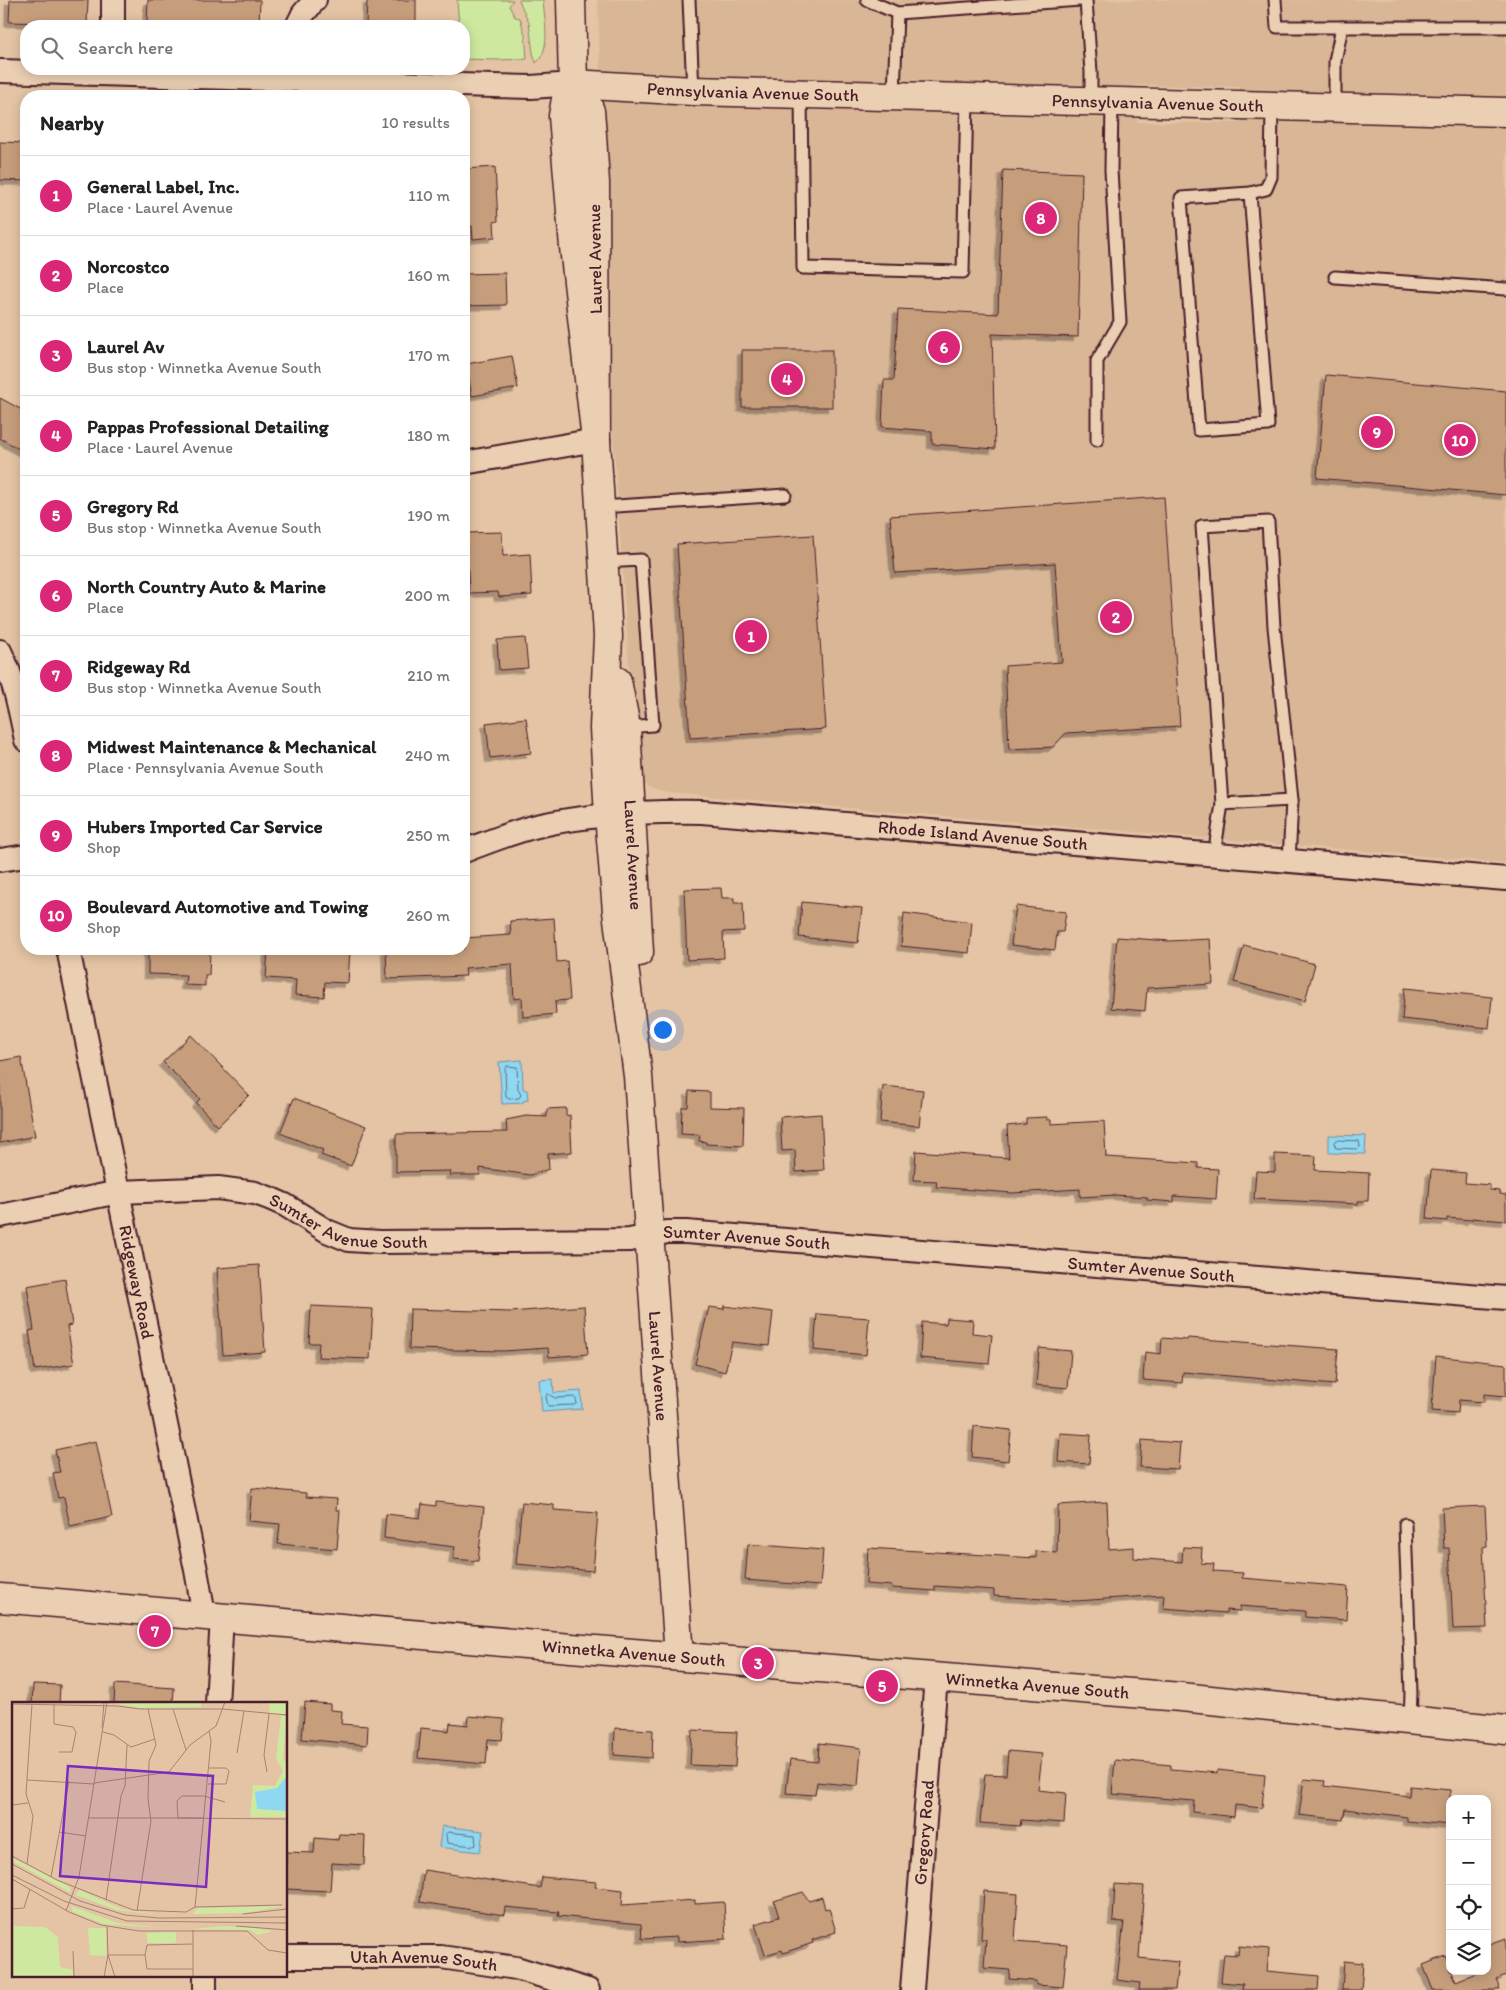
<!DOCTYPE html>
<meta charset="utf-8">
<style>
:root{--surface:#fff;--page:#f2f2f2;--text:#222;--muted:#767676;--line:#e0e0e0;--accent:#db2777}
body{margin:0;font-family:Itim,sans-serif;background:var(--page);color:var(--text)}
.controls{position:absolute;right:15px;bottom:15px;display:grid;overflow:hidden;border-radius:10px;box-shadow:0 2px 12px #0003}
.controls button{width:45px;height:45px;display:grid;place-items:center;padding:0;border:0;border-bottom:1px solid var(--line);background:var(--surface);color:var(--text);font:25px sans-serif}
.you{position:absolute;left:662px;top:1029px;width:18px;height:18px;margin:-12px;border:4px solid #fff;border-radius:50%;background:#1a73e8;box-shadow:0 0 0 8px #1a73e833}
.badge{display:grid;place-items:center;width:32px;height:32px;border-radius:50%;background:var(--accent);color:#fff;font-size:16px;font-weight:700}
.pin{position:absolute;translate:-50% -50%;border:2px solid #fff;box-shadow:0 1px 5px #0006}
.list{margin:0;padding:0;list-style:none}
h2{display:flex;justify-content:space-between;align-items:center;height:65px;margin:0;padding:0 20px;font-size:21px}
h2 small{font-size:16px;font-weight:400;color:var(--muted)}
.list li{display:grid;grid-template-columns:32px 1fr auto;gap:15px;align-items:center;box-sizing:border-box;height:80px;padding:0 20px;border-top:1px solid var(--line)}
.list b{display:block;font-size:19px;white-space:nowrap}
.list p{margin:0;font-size:16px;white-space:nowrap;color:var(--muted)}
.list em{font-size:16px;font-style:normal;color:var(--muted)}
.icon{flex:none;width:28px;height:28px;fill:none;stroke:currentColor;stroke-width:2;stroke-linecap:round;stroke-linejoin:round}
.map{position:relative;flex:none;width:1506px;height:1990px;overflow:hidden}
.search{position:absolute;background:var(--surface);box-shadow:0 2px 12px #0003;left:20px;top:20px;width:450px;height:55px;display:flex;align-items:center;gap:12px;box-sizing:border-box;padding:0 18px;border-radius:20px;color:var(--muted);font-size:19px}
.panel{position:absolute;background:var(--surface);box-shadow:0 2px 12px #0003;left:20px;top:90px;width:450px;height:865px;border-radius:20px}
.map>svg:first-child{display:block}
.built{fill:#d8b696;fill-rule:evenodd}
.green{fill:#cee99f;stroke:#8c8465}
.water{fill:#8fd8f1;stroke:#738ea2}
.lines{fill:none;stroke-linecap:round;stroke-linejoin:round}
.shore{stroke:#66697a;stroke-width:1}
.building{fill:#c79e7c;stroke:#4a1f2b;filter:url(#shadow)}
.service-casing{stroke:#4a1f2b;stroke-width:15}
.minor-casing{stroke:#4a1f2b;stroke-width:26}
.tertiary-casing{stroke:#4a1f2b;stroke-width:31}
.service{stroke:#ebcfb2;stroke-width:11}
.minor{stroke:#ebcfb2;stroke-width:22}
.tertiary{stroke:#ebcfb2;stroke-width:28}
.labels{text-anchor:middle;stroke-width:4.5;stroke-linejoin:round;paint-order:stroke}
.street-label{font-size:18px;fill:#4a1f2b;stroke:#ebcfb2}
.inset-road{fill:none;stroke:#a68274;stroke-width:1}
.view{fill:#7b2cbf;fill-opacity:0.15;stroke:#7b2cbf;stroke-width:2.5}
.inset-edge{fill:none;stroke:#4a1f2b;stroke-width:2.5}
</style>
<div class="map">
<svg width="1506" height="1990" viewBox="0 0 1506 1990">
<defs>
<filter id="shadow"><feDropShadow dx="-4.5" dy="4.5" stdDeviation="0" flood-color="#0004"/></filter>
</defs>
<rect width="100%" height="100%" fill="#e4c4a4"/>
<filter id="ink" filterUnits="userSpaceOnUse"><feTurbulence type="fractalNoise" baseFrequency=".02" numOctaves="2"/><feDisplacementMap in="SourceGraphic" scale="10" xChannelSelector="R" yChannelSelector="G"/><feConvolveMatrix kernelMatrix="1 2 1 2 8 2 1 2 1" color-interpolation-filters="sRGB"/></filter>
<g filter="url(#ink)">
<path class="built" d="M598 0H1506V863L670 793 659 791 647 786 641 781 636 770 612 417ZM1134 85 1239 87 1242 123 1137 122Z"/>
<g class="green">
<polygon points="457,0 513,0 509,6 515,17 520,18 525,35 527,59 498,60 464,59 464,26 459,26"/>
<path d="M519 0H543C544 19 552 49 536 63L533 53 529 23Z"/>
</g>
<g class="water">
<polygon points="522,1060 523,1089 527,1090 528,1100 523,1101 523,1103 502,1104 499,1062"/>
<polygon points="1329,1135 1366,1136 1365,1154 1329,1153"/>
<polygon points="553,1379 554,1393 581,1391 582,1409 542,1412 539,1380"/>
<polygon points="442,1826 483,1831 480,1852 439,1847"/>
</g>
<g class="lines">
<g class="shore">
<polygon points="507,1066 517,1067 518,1089 521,1095 519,1098 509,1099 506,1097 505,1069"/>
<polygon points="1336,1140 1359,1141 1360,1147 1358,1149 1336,1148 1334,1143"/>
<polygon points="548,1394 555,1398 575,1397 577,1403 574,1405 548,1406 546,1397"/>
<polygon points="448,1832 475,1835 476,1845 473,1846 447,1843 446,1834"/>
</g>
</g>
<g class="building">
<polygon points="10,0 88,0 87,24 9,22"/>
<polygon points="148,0 260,0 259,26 147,26"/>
<polygon points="367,0 416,0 416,26 366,26"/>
<polygon points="0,142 26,143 26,181 0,180"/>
<polygon points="495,167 498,221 494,222 495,237 473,239 472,226 464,227 464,169"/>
<polygon points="1003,170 1082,173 1078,337 992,334 995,449 932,444 932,431 882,427 884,380 894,380 898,309 998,314"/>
<polygon points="505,273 506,305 464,306 464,274"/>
<rect x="742" y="350" width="90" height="57"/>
<polygon points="512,356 518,388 472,396 466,364"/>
<polygon points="1326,375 1506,391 1506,495 1317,478"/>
<polygon points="0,398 26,412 26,453 0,438"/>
<polygon points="1164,497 1180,726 1066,733 1053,747 1009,749 1005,666 1062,662 1055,563 895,573 890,516"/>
<polygon points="502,532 503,556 530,554 532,595 499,597 498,592 469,593 466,533"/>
<polygon points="813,535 826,729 690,738 677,544"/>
<polygon points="525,638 528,668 499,670 497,640"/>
<polygon points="526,718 531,753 490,758 486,723"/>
<polygon points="721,888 722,898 734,898 734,903 743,903 744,931 723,932 724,958 687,960 684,889"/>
<polygon points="802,902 862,908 858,943 799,937"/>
<polygon points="1016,906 1066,912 1063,932 1057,932 1055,950 1011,945"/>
<polygon points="904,913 972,922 969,953 901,946"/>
<polygon points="554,918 557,962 567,961 570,1000 555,1001 556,1014 523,1017 522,998 514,999 512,964 465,968 466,976 387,979 386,949 464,949 464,938 511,935 510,921"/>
<polygon points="1117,937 1169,941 1210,939 1213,984 1147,988 1145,1011 1111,1008"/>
<polygon points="1244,945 1315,964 1305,1001 1234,982"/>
<polygon points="148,949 210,949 209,975 205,975 205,986 185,985 186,975 148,974"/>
<polygon points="268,949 350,949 348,983 325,982 324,997 295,995 296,980 266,978"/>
<polygon points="1405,988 1492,997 1489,1028 1402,1019"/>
<polygon points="191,1035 249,1095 218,1126 196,1103 200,1099 163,1062"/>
<polygon points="21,1057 35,1136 0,1143 0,1061"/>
<polygon points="883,1086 923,1090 919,1126 880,1122"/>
<polygon points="689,1091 710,1092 710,1107 744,1108 743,1146 706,1144 706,1142 699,1141 700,1135 681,1134 682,1107 688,1107"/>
<polygon points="294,1098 366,1126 351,1166 321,1155 323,1150 280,1133"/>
<polygon points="566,1108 566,1116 570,1115 572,1152 548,1154 549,1169 530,1175 480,1168 480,1175 450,1175 451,1171 396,1172 396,1134 507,1132 506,1120 526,1116 547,1117 547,1109"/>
<polygon points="821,1114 824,1170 796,1172 795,1150 782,1151 780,1117"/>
<polygon points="1047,1117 1047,1120 1051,1119 1051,1124 1104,1121 1106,1157 1198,1163 1198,1168 1218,1169 1216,1199 1174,1196 1174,1202 1147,1200 1147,1197 1115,1195 1080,1197 1080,1189 1012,1193 936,1187 937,1181 914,1180 916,1151 1009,1158 1007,1126 1026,1124 1026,1118"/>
<polygon points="1275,1154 1316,1156 1315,1170 1369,1173 1368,1201 1358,1201 1358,1204 1254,1199 1256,1171 1275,1172"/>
<polygon points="1431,1170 1466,1173 1465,1183 1490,1185 1490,1190 1500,1191 1500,1194 1506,1195 1506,1221 1472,1218 1472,1220 1447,1218 1447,1221 1427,1219"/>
<polygon points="259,1265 265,1352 223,1355 217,1268"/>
<polygon points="65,1279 72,1325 67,1326 74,1364 35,1370 29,1331 34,1330 27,1286"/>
<polygon points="311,1306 373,1309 370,1359 318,1357 319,1343 309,1343"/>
<polygon points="584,1306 588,1354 549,1357 548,1348 504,1351 409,1349 410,1309 511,1312"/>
<polygon points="724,1306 773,1312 769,1346 732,1342 725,1372 695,1364 709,1307 724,1309"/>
<polygon points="817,1314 869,1318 866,1355 814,1350"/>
<polygon points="947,1318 973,1320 972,1333 992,1335 989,1364 920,1358 922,1322 946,1324"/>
<polygon points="1162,1338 1187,1340 1188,1338 1338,1349 1335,1385 1183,1372 1182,1383 1143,1380 1145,1352 1161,1354"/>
<polygon points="1039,1348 1071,1351 1068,1388 1036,1385"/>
<polygon points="1436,1356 1506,1364 1506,1396 1484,1394 1484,1402 1459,1400 1458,1413 1432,1411"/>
<polygon points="974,1426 1011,1430 1008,1461 972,1457"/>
<polygon points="1060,1433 1091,1435 1089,1464 1058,1462"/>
<polygon points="1142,1440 1180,1443 1178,1469 1140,1467"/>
<polygon points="96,1441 112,1517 70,1526 64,1497 58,1498 53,1473 60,1472 55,1450"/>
<polygon points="252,1488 306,1493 306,1497 337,1499 336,1510 340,1510 337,1549 278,1544 280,1524 249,1521"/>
<polygon points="436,1502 484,1507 478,1561 453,1559 455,1547 384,1538 386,1514 420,1518 422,1504 436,1506"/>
<polygon points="522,1502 554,1505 554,1510 598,1513 593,1571 516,1564"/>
<polygon points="1107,1502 1109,1549 1134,1547 1134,1558 1182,1562 1183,1547 1202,1548 1201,1563 1214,1564 1213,1571 1243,1573 1242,1578 1348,1587 1346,1620 1305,1617 1305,1611 1240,1606 1240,1611 1226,1610 1226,1613 1163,1608 1164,1595 1076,1601 994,1596 994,1590 935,1586 935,1591 892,1588 892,1586 866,1584 868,1548 1036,1558 1036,1551 1057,1553 1058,1505"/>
<polygon points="1485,1506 1487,1546 1483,1547 1487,1628 1453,1629 1449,1548 1444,1548 1442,1508"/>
<polygon points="748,1544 823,1550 820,1586 745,1580"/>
<polygon points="33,1684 60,1685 59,1704 32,1704"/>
<polygon points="115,1684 174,1688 173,1704 114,1704"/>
<polygon points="305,1702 330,1704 330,1710 342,1711 341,1724 368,1726 367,1745 302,1739"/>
<polygon points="469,1716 504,1719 502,1740 488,1739 486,1764 418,1758 421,1728 449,1731 450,1723 468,1725"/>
<polygon points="615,1728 653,1730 652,1758 614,1755"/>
<polygon points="692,1730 737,1732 735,1767 690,1765"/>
<polygon points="819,1743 861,1748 858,1786 817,1782 815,1795 786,1793 790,1759 818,1762"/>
<polygon points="1008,1751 1042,1754 1038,1790 1066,1793 1064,1823 1021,1820 1020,1826 980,1823 985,1774 1006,1775"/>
<polygon points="1115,1760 1171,1765 1171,1769 1217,1773 1217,1770 1265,1775 1262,1808 1235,1805 1234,1817 1193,1812 1194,1801 1112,1794"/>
<polygon points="1304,1779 1325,1781 1324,1786 1409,1796 1410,1786 1450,1790 1450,1825 1407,1821 1407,1817 1345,1809 1343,1820 1299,1815"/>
<polygon points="339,1834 365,1835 364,1865 332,1863 330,1891 286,1889 286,1852 314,1853 315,1838 338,1840"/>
<polygon points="424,1870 540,1888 542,1877 596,1882 595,1887 623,1890 622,1905 695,1900 695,1904 724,1902 726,1939 677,1942 677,1937 642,1939 641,1924 558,1916 559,1912 505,1907 504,1915 420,1902"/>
<polygon points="1115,1884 1144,1886 1139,1958 1178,1962 1175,1990 1139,1990 1140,1983 1117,1980 1124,1922 1113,1921"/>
<polygon points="984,1891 1018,1894 1015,1941 1067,1945 1063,1987 1036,1985 1036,1981 1009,1979 1010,1970 984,1968 986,1939 981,1939"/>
<polygon points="803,1892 809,1901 822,1897 825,1909 829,1908 836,1932 812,1940 813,1943 783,1953 782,1950 765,1955 755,1924 779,1917 774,1901"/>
<polygon points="1506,1938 1506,1975 1496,1979 1500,1990 1433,1990 1423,1965 1446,1956 1450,1966 1450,1971 1452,1971 1456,1981 1481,1971 1487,1971 1487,1945"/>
<polygon points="1239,1946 1269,1949 1267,1971 1319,1976 1318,1990 1242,1990 1243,1984 1221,1982 1224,1954 1238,1955"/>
<polygon points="1344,1961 1363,1963 1361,1990 1342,1990"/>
</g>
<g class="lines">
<defs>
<g id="service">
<polyline points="689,0 693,91"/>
<polyline points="867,0 897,13 1081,0"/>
<polyline points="1086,0 1091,72 1091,100"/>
<polyline points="1275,0 1277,27 1506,27"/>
<polyline points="801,93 803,268 963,272 967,98"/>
<polyline points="894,95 897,13"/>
<polyline points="1335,107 1335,61 1342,27"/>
<polyline points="1250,193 1268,425 1199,430 1181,198 1250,193 1266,189 1271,177 1272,105"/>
<polyline points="1335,277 1506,289"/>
<polyline points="1097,440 1097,361 1120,322 1111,170 1112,101"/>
<polyline points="601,507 785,495"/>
<polyline points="604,562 641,560 653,725 626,727"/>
<polyline points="1222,804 1292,800"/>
<polyline points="1214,855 1222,804 1202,526 1268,522 1274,627 1292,800 1289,862"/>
<polyline points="1405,1524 1411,1693 1410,1720"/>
</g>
<g id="minor">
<polyline points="113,26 113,0"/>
<polyline points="297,26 303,14 315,0"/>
<polyline points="0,71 493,86 531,87 573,84"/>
<polyline points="464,463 596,440"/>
<path d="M0 651C14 679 20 710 26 740"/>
<path id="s1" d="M464 851C488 842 512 832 537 826 591 814 647 811 702 812L1506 879"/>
<polyline points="0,860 26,856"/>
<path id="s2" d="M68 949 196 1570 204 1615"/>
<path id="s3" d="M0 1216 119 1192 218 1188 255 1193 269 1198 285 1205 327 1231 349 1240 380 1242 630 1240 667 1232H686L1506 1298"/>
<polyline points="217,1704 222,1617"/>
<path id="s4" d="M286 1957H441L516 1968 588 1990"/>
<polyline points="205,1990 205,1976"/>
<path id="s5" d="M912 1990 936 1677"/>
</g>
<g id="tertiary">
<polyline points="571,0 573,84 566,99 563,116 574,247 596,440 595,183 592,135 590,111 584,97 573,84"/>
<path id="s6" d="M573 84 693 91 1506 112"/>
<path id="s7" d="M596 440 608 636 604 728 609 815 617 911 638 1076 679 1656"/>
<path id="s8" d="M617 681 626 727 639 952"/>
<path id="s9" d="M0 1598 571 1648 1181 1697 1506 1730"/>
</g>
</defs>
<use href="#service" class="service-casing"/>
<use href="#minor" class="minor-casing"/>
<use href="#tertiary" class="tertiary-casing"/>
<use href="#service" class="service"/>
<use href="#minor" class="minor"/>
<use href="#tertiary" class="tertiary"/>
</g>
</g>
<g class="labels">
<g class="street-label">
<text dy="6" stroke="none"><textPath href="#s6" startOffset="180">Pennsylvania Avenue South</textPath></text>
<text dy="6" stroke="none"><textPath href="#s6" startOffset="585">Pennsylvania Avenue South</textPath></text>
<text transform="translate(595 259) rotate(-91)" y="6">Laurel Avenue</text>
<text dy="6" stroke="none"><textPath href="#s1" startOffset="525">Rhode Island Avenue South</textPath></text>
<text dy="6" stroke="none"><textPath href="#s8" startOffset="175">Laurel Avenue</textPath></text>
<text dy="6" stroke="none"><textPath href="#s3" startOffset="358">Sumter Avenue South</textPath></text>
<text dy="6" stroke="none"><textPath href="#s3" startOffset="762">Sumter Avenue South</textPath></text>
<text dy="6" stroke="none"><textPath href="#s3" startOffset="1168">Sumter Avenue South</textPath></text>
<text dy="6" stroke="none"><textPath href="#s2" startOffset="340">Ridgeway Road</textPath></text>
<text dy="6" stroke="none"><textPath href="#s7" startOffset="929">Laurel Avenue</textPath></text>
<text dy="6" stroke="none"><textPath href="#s9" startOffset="636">Winnetka Avenue South</textPath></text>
<text dy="6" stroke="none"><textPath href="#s9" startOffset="1041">Winnetka Avenue South</textPath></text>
<text dy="6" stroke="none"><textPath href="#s5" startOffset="158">Gregory Road</textPath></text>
<text dy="6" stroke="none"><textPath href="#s4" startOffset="138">Utah Avenue South</textPath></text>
</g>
</g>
<g transform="translate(12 1702)">
<rect width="275" height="275" fill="#e4c4a4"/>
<path d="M95 0H189V5L128 6ZM257 0H275V12L258 11ZM269 14H275L271 56 275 62V115H238L241 83 263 84 271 68 264 57ZM0 156 58 185 59 191 0 159ZM67 188 110 207 150 213 105 208 64 193ZM59 204 106 221 150 226 92 222 61 210ZM273 204 232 211 180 212 186 206ZM0 224 33 225 46 235 48 265 61 268V275H0ZM212 224 241 226 261 229 246 233 238 228 179 227ZM76 226H94V254L78 253ZM164 230V241H135V231Z" fill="#cee99f"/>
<path d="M275 74V109L245 107 243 90 265 86Z" fill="#8fd8f1"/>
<path class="inset-road" d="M0 2 105 4 128 7H211L275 13M42 2V22L61 25 64 30 60 50H47M161 7 174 48M90 26 92 0M91 30 102 33 119 45 143 37M225 51 232 9M255 70 252 53 257 12M15 78 82 82M82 81 157 70 178 43 204 24 213 0M196 82H214L217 69 214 66H197M0 103 16 101M77 116H166L165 99 170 94H192L213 100M192 116H166L275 117M47 130 74 134M0 154 45 178 121 208 174 210 183 205 270 203M0 162 68 199 113 213 147 216 275 215M15 162 21 114 14 92 20 2M0 173 52 199 115 219 275 221M39 175 57 79M0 177 57 210 89 223 127 229H235L256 248 275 251M94 198 109 94 113 84 115 43M183 205 199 39 197 29M0 207 12 206 18 187M54 209 67 175 95 0M125 209 139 119 136 97 137 59 144 43 136 7M231 212 275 207M95 224 96 253 103 275M224 224 275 228M181 242 135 243 133 253 135 267H181M61 249 62 275M96 253H133M92 275 96 253M181 275V228"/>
<path class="view" d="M56 64 201 74 194 185 48 174Z"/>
<rect width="275" height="275" class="inset-edge"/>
</g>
</svg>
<div class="controls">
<button>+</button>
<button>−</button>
<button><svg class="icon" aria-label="locate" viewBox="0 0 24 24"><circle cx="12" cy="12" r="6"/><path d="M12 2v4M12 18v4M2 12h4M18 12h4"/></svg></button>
<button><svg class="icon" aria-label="layers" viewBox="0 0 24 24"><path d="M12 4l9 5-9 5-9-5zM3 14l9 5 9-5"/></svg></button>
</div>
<div class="you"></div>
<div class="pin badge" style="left:751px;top:636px">1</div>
<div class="pin badge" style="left:1116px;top:617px">2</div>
<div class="pin badge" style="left:758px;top:1663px">3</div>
<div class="pin badge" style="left:787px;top:379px">4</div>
<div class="pin badge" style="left:882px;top:1686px">5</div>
<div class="pin badge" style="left:944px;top:347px">6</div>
<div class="pin badge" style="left:155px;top:1631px">7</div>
<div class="pin badge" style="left:1041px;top:218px">8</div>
<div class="pin badge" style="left:1377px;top:432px">9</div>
<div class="pin badge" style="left:1460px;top:440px">10</div>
<div class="search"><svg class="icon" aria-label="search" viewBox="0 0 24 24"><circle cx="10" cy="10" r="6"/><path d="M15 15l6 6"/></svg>Search here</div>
<section class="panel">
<h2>Nearby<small>10 results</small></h2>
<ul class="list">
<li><span class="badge">1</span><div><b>General Label, Inc.</b><p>Place · Laurel Avenue</p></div><em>110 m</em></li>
<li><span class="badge">2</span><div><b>Norcostco</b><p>Place</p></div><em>160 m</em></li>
<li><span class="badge">3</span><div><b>Laurel Av</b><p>Bus stop · Winnetka Avenue South</p></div><em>170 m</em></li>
<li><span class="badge">4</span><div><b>Pappas Professional Detailing</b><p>Place · Laurel Avenue</p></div><em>180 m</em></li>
<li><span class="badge">5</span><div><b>Gregory Rd</b><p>Bus stop · Winnetka Avenue South</p></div><em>190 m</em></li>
<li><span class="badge">6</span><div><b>North Country Auto &amp; Marine</b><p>Place</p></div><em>200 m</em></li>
<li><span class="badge">7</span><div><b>Ridgeway Rd</b><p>Bus stop · Winnetka Avenue South</p></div><em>210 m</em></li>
<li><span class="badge">8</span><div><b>Midwest Maintenance &amp; Mechanical</b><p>Place · Pennsylvania Avenue South</p></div><em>240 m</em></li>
<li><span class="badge">9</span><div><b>Hubers Imported Car Service</b><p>Shop</p></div><em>250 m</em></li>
<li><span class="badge">10</span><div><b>Boulevard Automotive and Towing</b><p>Shop</p></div><em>260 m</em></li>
</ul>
</section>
</div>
